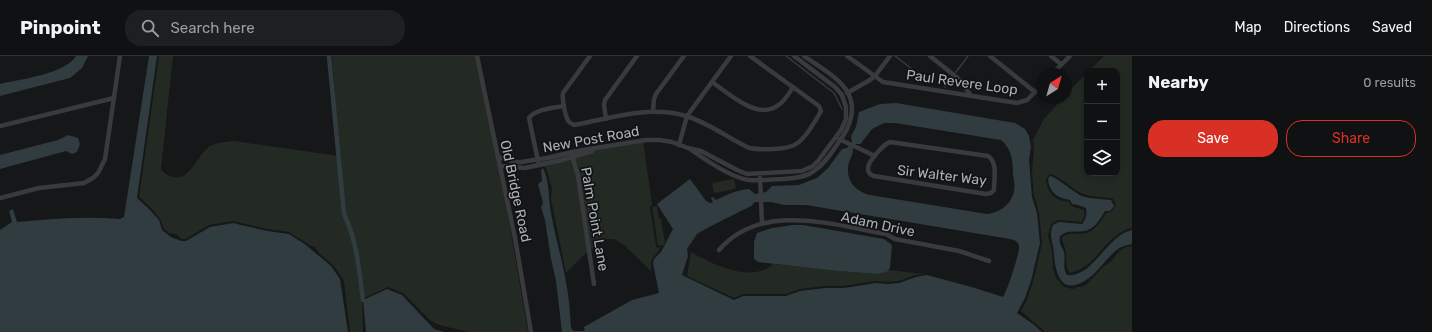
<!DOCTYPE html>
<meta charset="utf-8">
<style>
:root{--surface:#101112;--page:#1e1f20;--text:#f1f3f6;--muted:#9c9d9f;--line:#303132;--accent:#d93025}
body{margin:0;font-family:Rubik,sans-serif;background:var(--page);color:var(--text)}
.controls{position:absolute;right:12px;top:12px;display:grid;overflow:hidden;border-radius:8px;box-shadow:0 2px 6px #0003}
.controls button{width:36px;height:36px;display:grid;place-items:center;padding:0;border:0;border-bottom:1px solid var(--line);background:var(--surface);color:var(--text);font:20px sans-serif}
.compass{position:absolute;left:1036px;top:12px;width:36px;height:36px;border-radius:50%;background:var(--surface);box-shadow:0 2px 6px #0003;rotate:37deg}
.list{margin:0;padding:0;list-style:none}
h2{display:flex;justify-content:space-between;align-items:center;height:52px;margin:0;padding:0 16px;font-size:17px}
h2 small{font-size:13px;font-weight:400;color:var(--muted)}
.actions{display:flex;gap:8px;padding:12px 16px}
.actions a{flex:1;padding:9px 0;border:1px solid var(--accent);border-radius:16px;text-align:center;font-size:14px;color:var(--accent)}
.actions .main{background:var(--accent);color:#fff}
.icon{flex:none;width:22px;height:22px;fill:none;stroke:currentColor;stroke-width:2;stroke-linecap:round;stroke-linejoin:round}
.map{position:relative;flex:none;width:1132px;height:276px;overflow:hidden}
header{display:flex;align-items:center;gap:24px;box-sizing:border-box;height:56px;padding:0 20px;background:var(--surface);border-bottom:1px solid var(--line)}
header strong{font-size:19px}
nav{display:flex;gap:22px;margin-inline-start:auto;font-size:14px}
.search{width:280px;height:36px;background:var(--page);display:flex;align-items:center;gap:10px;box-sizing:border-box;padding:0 14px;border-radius:16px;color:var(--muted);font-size:15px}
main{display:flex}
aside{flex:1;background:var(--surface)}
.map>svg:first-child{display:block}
.green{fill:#232a23}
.water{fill:#313c40;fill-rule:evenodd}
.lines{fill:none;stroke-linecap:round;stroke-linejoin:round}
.stream{stroke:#313c40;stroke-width:1.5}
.canal{stroke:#313c40;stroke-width:4.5}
.street{stroke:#383a3d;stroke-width:4.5}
.labels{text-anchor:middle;stroke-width:3.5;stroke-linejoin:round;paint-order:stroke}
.street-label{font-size:14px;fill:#aab1b6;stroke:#111213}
</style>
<header>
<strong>Pinpoint</strong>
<div class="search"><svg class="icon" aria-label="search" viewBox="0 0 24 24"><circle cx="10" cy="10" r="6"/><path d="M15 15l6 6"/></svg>Search here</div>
<nav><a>Map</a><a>Directions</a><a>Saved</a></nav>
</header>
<main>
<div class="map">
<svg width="1132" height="276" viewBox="0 0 1132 276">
<rect width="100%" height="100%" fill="#161718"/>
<g class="green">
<path d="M159 0H173L161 113C164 118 168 120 174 121 190 125 198 98 210 90 217 86 226 86 234 85L339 100 332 0H477L507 153 528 276H469L439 269 430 264 403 237 388 231 362 243 363 276H350L344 225C340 219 337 213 332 208 326 202 319 199 315 191L311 190 289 176 267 173 233 165 209 169 186 183H182L176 178 169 177 164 173 160 163 152 153 139 141Z"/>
<path d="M1104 0H1132V172C1106 177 1098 211 1070 217 1065 211 1067 205 1066 198 1066 192 1062 187 1062 181 1070 175 1080 180 1089 176 1097 172 1102 164 1106 157L1111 156 1116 149 1114 145 1112 142C1103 141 1091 141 1083 138 1073 134 1060 120 1050 118L1046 123C1048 138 1054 144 1069 146L1071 150 1084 154C1085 159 1084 162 1081 166L1058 164 1052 167 1050 172 1048 180 1052 194 1053 213 1056 222 1064 231 1073 233 1077 231H1082L1087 228 1104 210C1117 205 1114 192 1132 190V276H1045L1021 255 1026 246 1033 226 1042 187 1039 157 1034 139 1032 116 1034 94 1033 84 1044 63 1063 42H1066V38L1087 17V117H1117V15H1089Z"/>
<path d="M643 83 652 149 650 151 656 190 657 192 661 191C655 202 648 202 652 216L624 189 614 183H606L585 198 566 217 551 143 552 132 546 112 543 110 540 112 538 104Z"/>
<polygon points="732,123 734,124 736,132 735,133 715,137 714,136 712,128 713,127"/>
<polygon points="657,150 659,163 661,163 665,187 664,189 658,190 652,151"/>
<path d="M691 196C712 208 752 228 773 208L838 215 879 218 888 214 925 218 915 219 899 225 888 226 876 225 844 230H824L800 233 786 238H743L734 242 687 220Z"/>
</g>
<g class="water">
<path d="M76 0H88L82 12 70 22 0 40V28C21 23 65 18 76 0Z"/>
<path d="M149 0H157L137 142 150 154 159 164 162 174 171 181 181 185H186L210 171 233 167 267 175 289 178 306 189 331 210 340 223 348 276H0V174L12 166 9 155 13 153 17 166C51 163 85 160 120 163L124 161Z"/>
<path d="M896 47 1015 67 1025 73 1029 80 1031 91 1029 103 1030 116 1032 141 1037 157 1040 187 1031 225 1025 242 1017 257 1033 268 1042 276H562L556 225 551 203 545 164 541 151 543 147 538 128 542 125 541 114 543 112C550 126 548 141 551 157 555 180 562 203 566 226 569 241 570 256 571 272L574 275H583L585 274 584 271 632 244 659 237 653 207 654 203 661 196 673 173 657 148 690 123 706 145 710 147 713 146 711 142 713 141 716 144C726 139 737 134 749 133L755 138 766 136 772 130 799 129 817 122 828 112 842 93 847 92 852 86 851 80 856 71 859 56 880 48ZM884 67H895L1001 84C1012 93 1013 106 1013 119 1014 124 1015 130 1014 135 1012 148 999 157 987 158L870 139C857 136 847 126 848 112 848 107 850 104 852 99 854 94 851 95 855 88H861L862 86 872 73ZM755 146H771L784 149H806L1010 183C1015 184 1019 186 1019 191 1020 196 1006 238 1003 241L975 232 927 219 916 221 899 227 888 228 876 227 844 232H825L800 235 786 240H743L734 244 682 219 688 200 687 193 697 178 711 170 751 150Z"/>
<polygon points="68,79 78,82 80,88 77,96 72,98 66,95 0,113 0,99 58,84"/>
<path d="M1050 120C1058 122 1073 136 1082 140 1090 143 1102 143 1111 144L1114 150 1110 155H1105C1101 162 1096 171 1088 174 1078 178 1070 172 1060 180 1059 189 1061 189 1064 196 1066 204 1062 212 1067 219 1093 222 1107 179 1132 174V188C1127 189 1122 190 1118 193 1107 201 1100 214 1089 222 1064 240 1056 223 1054 199 1054 188 1048 180 1053 169L1059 166 1082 168C1086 163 1087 159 1086 152L1078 149 1072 148 1070 144C1057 142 1049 136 1048 123Z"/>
<polygon points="793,169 803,169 884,183 892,189 890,212 888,215 879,218 838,215 758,206 754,203 754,186 757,177 772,172"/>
<polygon points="387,233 402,239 434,273 444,276 366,276 363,244"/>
</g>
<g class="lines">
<g class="stream">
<polyline points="786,0 834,37 842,53"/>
<polyline points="895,0 930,27"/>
<polyline points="956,16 968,0"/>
<polyline points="945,31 952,22"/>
</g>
<path class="canal" d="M329 0 344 158C357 184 359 215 363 244"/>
<g class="street">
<polyline points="477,0 515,182 531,276"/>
<path d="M590 0 563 37C562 43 565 61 569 66 570 67 573 68 574 69 611 62 649 49 686 60 709 67 728 82 749 92 760 94 788 94 796 88 805 83 816 64 821 55L819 50 750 0"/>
<polyline points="847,0 883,26 1017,47 1027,44 1042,29"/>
<polyline points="930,0 960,24 971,40"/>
<polyline points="990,0 1035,36"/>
<polyline points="1051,0 1061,8"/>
<polyline points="1052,18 1070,0"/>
<path d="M712 26C728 37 757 64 777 50 784 46 789 38 793 31"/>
<polyline points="847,37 870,24 875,20 890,0"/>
<polyline points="653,55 654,43 656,38 684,0"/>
<polyline points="606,63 604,49 605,44 637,0"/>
<polyline points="0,70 114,42"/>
<polyline points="839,83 875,100"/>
<path d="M890 86 988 100C998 107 994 122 994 134L991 137 986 138 874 120C871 119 868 117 868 113 867 106 884 88 890 86Z"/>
<polyline points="679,89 687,60 731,0"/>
<path d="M690 93C704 103 732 122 749 124 760 125 771 123 782 123 793 122 805 122 814 115 826 107 833 94 841 83 851 69 856 52 848 37 840 22 818 10 804 0"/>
<polyline points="571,96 578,120 594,228"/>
<polyline points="498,101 515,106 521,106 547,102 577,95 646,84 659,84 672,86 688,92 701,95 737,114 747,118 802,115 813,110 818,105 841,74 846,63 846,51 842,39 835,31 794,0"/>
<path d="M538 105 529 62C535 53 553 52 564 50"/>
<polyline points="500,110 525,112 562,104 592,95"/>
<polyline points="760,122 762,167"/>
<polyline points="0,142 39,132 84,127 93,122 98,117 105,103 120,0"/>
<path d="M719 194C761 145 833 169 886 178L895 183 959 195 989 205"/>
</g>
</g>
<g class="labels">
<g class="street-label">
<text transform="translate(962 26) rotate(8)" y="5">Paul Revere Loop</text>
<text transform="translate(591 83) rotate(-10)" y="5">New Post Road</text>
<text transform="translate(942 119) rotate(7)" y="5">Sir Walter Way</text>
<text transform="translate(516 135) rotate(78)" y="5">Old Bridge Road</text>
<text transform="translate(595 163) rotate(80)" y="5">Palm Point Lane</text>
<text transform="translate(878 168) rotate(12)" y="5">Adam Drive</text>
</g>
</g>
</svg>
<div class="controls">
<button>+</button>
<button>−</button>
<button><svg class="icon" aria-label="layers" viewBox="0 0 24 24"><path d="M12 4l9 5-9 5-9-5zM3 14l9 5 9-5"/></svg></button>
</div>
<svg class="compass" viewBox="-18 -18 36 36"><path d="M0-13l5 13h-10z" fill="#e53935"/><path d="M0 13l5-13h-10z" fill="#9c9d9f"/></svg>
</div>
<aside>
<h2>Nearby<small>0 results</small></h2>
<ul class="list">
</ul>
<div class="actions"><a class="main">Save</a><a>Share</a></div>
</aside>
</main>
